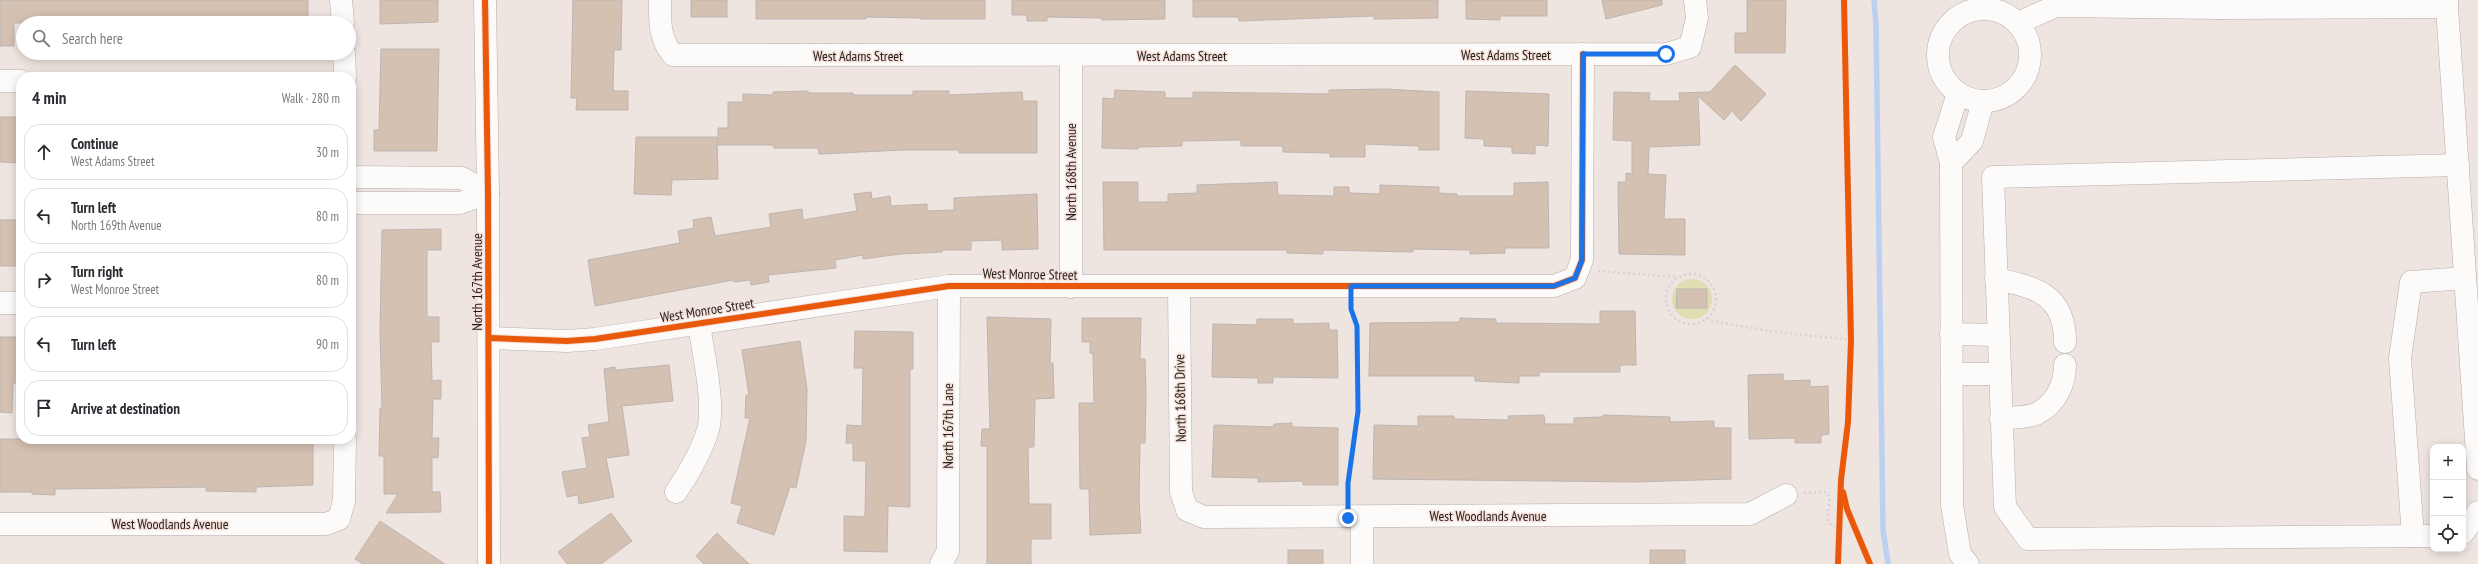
<!DOCTYPE html>
<meta charset="utf-8">
<style>
:root{--surface:#fff;--page:#f2f2f3;--text:#2b2b33;--muted:#7c7c81;--line:#e1e1e2}
body{margin:0;font-family:"PT Sans Narrow",sans-serif;background:var(--page);color:var(--text)}
.controls{position:absolute;right:12px;bottom:12px;display:grid;overflow:hidden;border-radius:8px;box-shadow:0 2px 10px #0003}
.controls button{width:36px;height:36px;display:grid;place-items:center;padding:0;border:0;border-bottom:1px solid var(--line);background:var(--surface);color:var(--text);font:20px sans-serif}
.stop{position:absolute;width:12px;height:12px;margin:-9px;border:3px solid #1a73e8;border-radius:50%;background:#fff}
.stop.end{background:#1a73e8;border-color:#fff;box-shadow:0 1px 4px #0008}
.list{margin:0;padding:0;list-style:none}
h2{display:flex;justify-content:space-between;align-items:center;height:52px;margin:0;padding:0 16px;font-size:17px}
h2 small{font-size:13px;font-weight:400;color:var(--muted)}
.list li{display:grid;grid-template-columns:26px 1fr auto;gap:12px;align-items:center;box-sizing:border-box;height:56px;margin:0 8px 8px;padding:0 8px;border:1px solid var(--line);border-radius:16px}
.list b{display:block;font-size:15px;white-space:nowrap}
.list p{margin:0;font-size:13px;white-space:nowrap;color:var(--muted)}
.list em{font-size:13px;font-style:normal;color:var(--muted)}
.icon{flex:none;width:22px;height:22px;fill:none;stroke:currentColor;stroke-width:2;stroke-linecap:round;stroke-linejoin:round}
.map{position:relative;flex:none;width:2478px;height:564px;overflow:hidden}
.search{position:absolute;background:var(--surface);box-shadow:0 2px 10px #0003;left:16px;top:16px;width:340px;height:44px;display:flex;align-items:center;gap:10px;box-sizing:border-box;padding:0 14px;border-radius:22px;color:var(--muted);font-size:15px}
.panel{position:absolute;background:var(--surface);box-shadow:0 2px 10px #0003;left:16px;top:72px;width:340px;height:372px;border-radius:16px}
.map>svg:first-child{display:block}
.green{fill:#dfdeb2}
.lines{fill:none;stroke-linecap:round;stroke-linejoin:round}
.stream{stroke:#bad1f1;stroke-width:5.5}
.building{fill:#d5c1b2;stroke:#bcb5b1}
.minor-casing{stroke:#b6aeab;stroke-width:23}
.path{stroke:#d6d3d2;stroke-width:2.5;stroke-dasharray:2 3;stroke-linecap:butt}
.minor{stroke:#fcfbfa;stroke-width:22}
.cycleway-casing{stroke:#f4e1da;stroke-width:8}
.cycleway{stroke:#e8590c;stroke-width:6}
.route{stroke:#1a73e8;stroke-width:5}
.labels{text-anchor:middle;stroke-width:3;stroke-linejoin:round;paint-order:stroke}
.street-label{font-size:14px;fill:#231c19;stroke:#f4e1da}
</style>
<div class="map">
<svg width="2478" height="564" viewBox="0 0 2478 564">
<rect width="100%" height="100%" fill="#eee4e0"/>
<circle class="green" cx="1692" cy="299" r="20"/>
<g class="lines">
<polyline class="stream" points="1874,0 1876,25 1883,530 1888,564"/>
</g>
<g class="building">
<polygon points="0,0 308,0 308,23 14,23 14,46 0,46"/>
<polygon points="380,0 438,0 438,22 380,24"/>
<polygon points="573,0 622,0 621,50 614,50 613,91 628,91 628,110 576,110 577,98 571,98"/>
<rect x="691" y="0" width="36" height="17"/>
<polygon points="756,0 985,0 985,19 920,19 920,18 866,17 866,19 756,19"/>
<polygon points="1012,0 1165,0 1165,19 1102,20 1102,18 1047,17 1047,21 1027,21 1027,15 1012,15"/>
<polygon points="1193,0 1438,0 1438,18 1374,19 1374,16 1239,21 1239,17 1193,17"/>
<polygon points="1466,0 1547,0 1547,16 1500,16 1500,20 1466,19"/>
<polygon points="1602,0 1662,0 1662,5 1606,19"/>
<polygon points="1747,0 1786,0 1785,53 1735,53 1735,33 1747,33"/>
<polygon points="381,49 439,49 437,151 374,151 374,130 379,130"/>
<polygon points="1735,65 1766,94 1741,121 1732,111 1724,120 1698,96 1700,145 1649,147 1648,174 1666,175 1664,219 1685,219 1685,255 1619,254 1618,182 1626,182 1626,173 1632,174 1632,141 1613,140 1614,92 1650,93 1649,101 1680,101 1679,93 1710,92"/>
<polygon points="1386,89 1439,92 1439,150 1419,150 1419,146 1365,144 1365,157 1330,157 1330,153 1283,152 1283,146 1241,146 1241,140 1182,141 1182,146 1138,147 1138,149 1102,148 1103,98 1114,99 1115,90 1165,92 1165,98 1193,98 1193,92 1329,94 1329,90"/>
<polygon points="808,91 808,93 853,93 853,95 913,95 913,91 949,91 949,95 1022,92 1023,101 1037,101 1037,153 959,153 959,150 903,150 819,154 818,148 774,148 773,145 718,145 718,128 728,128 728,102 743,102 743,94 773,95 773,92"/>
<polygon points="1466,91 1549,94 1548,146 1535,145 1535,154 1512,153 1512,147 1484,146 1484,139 1465,138"/>
<polygon points="0,117 21,117 20,163 0,162"/>
<polygon points="636,137 717,137 718,179 672,180 671,195 634,194"/>
<polygon points="1103,182 1138,182 1138,202 1168,202 1168,194 1197,193 1197,185 1277,182 1278,195 1334,196 1334,187 1349,187 1349,193 1380,194 1380,185 1439,187 1439,193 1457,194 1457,196 1514,196 1514,183 1548,182 1549,248 1505,248 1505,253 1470,254 1470,250 1413,249 1413,252 1323,250 1323,254 1287,253 1287,250 1104,250"/>
<polygon points="871,192 872,199 890,196 891,206 927,204 927,211 954,210 954,198 1037,194 1038,249 1002,250 1002,240 971,241 971,250 942,250 942,252 900,254 863,259 863,255 835,260 836,268 768,275 769,282 751,285 750,280 734,282 733,280 595,306 588,260 680,243 678,231 694,228 693,220 711,217 715,236 771,227 769,214 802,209 803,220 857,211 854,194"/>
<polygon points="0,220 20,220 21,266 0,266"/>
<polygon points="441,229 441,250 427,250 427,317 439,317 439,342 431,342 432,381 441,380 441,399 433,399 432,438 439,438 438,458 432,457 432,492 440,492 441,512 386,513 398,494 384,494 384,456 379,456 380,408 382,408 380,332 382,230"/>
<polygon points="1677,289 1707,289 1707,308 1676,308"/>
<polygon points="1600,311 1635,311 1636,365 1620,365 1620,372 1539,372 1539,376 1519,376 1519,383 1475,381 1475,376 1369,376 1370,323 1460,322 1460,318 1496,319 1496,323 1600,324"/>
<polygon points="987,317 1051,319 1050,363 1053,363 1054,398 1035,399 1034,447 1028,447 1029,504 1051,504 1051,539 1031,539 1031,564 987,564 987,446 981,446 982,429 990,429"/>
<polygon points="1082,318 1141,318 1140,359 1145,359 1146,394 1145,443 1140,443 1139,499 1141,533 1090,535 1089,489 1080,489 1079,403 1094,403 1093,353 1090,353 1090,342 1082,342"/>
<polygon points="1257,319 1293,319 1293,324 1329,323 1329,330 1337,330 1338,378 1273,377 1273,383 1258,383 1258,378 1212,377 1213,324 1257,325"/>
<polygon points="855,331 913,332 913,369 910,369 910,507 888,506 887,552 844,551 844,516 865,517 866,461 853,461 853,443 846,443 847,425 862,426 863,368 854,368"/>
<polygon points="0,337 21,337 21,383 13,383 12,413 0,412"/>
<polygon points="800,341 807,389 806,441 796,488 790,487 774,535 737,523 742,506 731,503 750,418 745,418 746,395 749,395 742,350"/>
<polygon points="669,365 673,401 622,406 629,455 606,458 614,497 579,504 578,495 567,497 562,472 587,468 582,438 590,437 588,425 609,422 604,369 615,367 616,370"/>
<polygon points="1783,374 1783,381 1810,380 1810,387 1828,386 1829,434 1821,435 1821,443 1795,443 1795,438 1749,439 1748,375"/>
<polygon points="1544,415 1545,424 1574,424 1574,418 1603,417 1603,415 1670,417 1670,422 1714,421 1714,428 1731,428 1731,479 1635,482 1373,479 1374,425 1418,426 1418,416 1454,416 1454,419 1509,420 1508,416"/>
<polygon points="1292,423 1292,427 1338,428 1338,485 1303,485 1303,481 1258,482 1258,478 1212,477 1214,425 1274,427 1274,424"/>
<polygon points="0,439 116,439 116,443 149,443 149,439 244,439 244,441 313,439 313,485 256,487 256,492 206,491 206,487 55,489 55,495 32,494 32,492 0,492"/>
<polygon points="611,513 632,541 601,564 567,564 558,552"/>
<polygon points="380,521 445,564 363,564 355,559"/>
<polygon points="717,533 724,540 749,564 704,564 696,556"/>
<rect x="1288" y="550" width="35" height="14"/>
<rect x="1650" y="550" width="35" height="14"/>
</g>
<g class="lines">
<defs>
<g id="minor">
<polyline points="341,0 343,23"/>
<polyline points="485,0 488,193 489,564"/>
<path d="M660 0C660 22 659 38 673 55L1666 54 1690 47 1697 18 1695 0"/>
<polyline points="2447,7 2478,469"/>
<polyline points="2219,8 2447,7 2447,0"/>
<circle cx="1984" cy="55" r="46"/>
<polyline points="2018,23 2056,6 2219,8 2219,0"/>
<polyline points="344,53 345,77"/>
<polyline points="1071,56 1071,287"/>
<polyline points="0,81 21,81"/>
<polyline points="1958,93 1944,137 1951,163 1952,505 1960,554 1968,564"/>
<polyline points="1951,163 1972,141 1983,101"/>
<polyline points="351,177 462,178 488,193"/>
<polyline points="351,203 460,203 488,193"/>
<path d="M1996 279C2035 287 2065 294 2065 342"/>
<polyline points="1179,287 1181,492 1187,510 1204,517 1750,514 1786,495"/>
<polyline points="0,303 21,303"/>
<polyline points="1951,334 1998,335"/>
<polyline points="489,338 567,341 595,339 949,286 1554,286 1575,278 1582,260 1583,54"/>
<polyline points="1952,374 2000,374"/>
<path d="M2001 419C2012 417 2026 418 2036 414 2055 405 2065 385 2065 365"/>
<path d="M676 492C689 473 701 453 708 430 715 404 703 352 699 324"/>
<polyline points="1362,517 1362,564"/>
<polyline points="0,524 326,524 339,519 344,501 345,439"/>
<polyline points="2463,533 2478,512"/>
<polyline points="2413,536 2400,358 2411,282 2465,278"/>
<polyline points="2433,536 2028,539 2005,507 1993,177 2458,165"/>
<polyline points="941,564 948,551 949,286"/>
</g>
</defs>
<use href="#minor" class="minor-casing"/>
<g class="path">
<polyline points="1598,271 1678,277"/>
<circle cx="1691" cy="299" r="25"/>
<polyline points="1707,318 1711,321 1776,332 1851,340"/>
<path d="M1804 493 1826 492C1837 505 1816 519 1838 529"/>
<polyline points="1348,497 1358,411 1357,326 1351,306"/>
</g>
<use href="#minor" class="minor"/>
<defs>
<g id="cycleway">
<polyline points="485,0 488,193 489,564"/>
<polyline points="489,338 567,341 595,339 949,286 1554,286 1575,278 1582,260 1583,54"/>
<polyline points="1843,492 1847,509 1870,564"/>
<polyline points="1838,564 1841,480 1848,422 1851,340 1844,0"/>
</g>
</defs>
<use href="#cycleway" class="cycleway-casing"/>
<use href="#cycleway" class="cycleway"/>
</g>
<g class="lines">
<polyline class="route" points="1348,518 1348,483 1358,411 1357,326 1351,309 1351,286 1554,286 1575,278 1582,260 1583,54 1666,54"/>
</g>
<g class="labels">
<g class="street-label">
<text x="1506" y="60">West Adams Street</text>
<text x="858" y="61">West Adams Street</text>
<text x="1182" y="61">West Adams Street</text>
<text transform="translate(1071 172) rotate(-90)" y="5">North 168th Avenue</text>
<text transform="translate(1030 274) rotate(1)" y="5">West Monroe Street</text>
<text transform="translate(477 282) rotate(-90)" y="5">North 167th Avenue</text>
<text transform="translate(707 310) rotate(-9)" y="5">West Monroe Street</text>
<text transform="translate(1180 398) rotate(-91)" y="5">North 168th Drive</text>
<text transform="translate(948 426) rotate(-90)" y="5">North 167th Lane</text>
<text x="1488" y="521">West Woodlands Avenue</text>
<text x="170" y="529">West Woodlands Avenue</text>
</g>
</g>
</svg>
<div class="controls">
<button>+</button>
<button>−</button>
<button><svg class="icon" aria-label="locate" viewBox="0 0 24 24"><circle cx="12" cy="12" r="6"/><path d="M12 2v4M12 18v4M2 12h4M18 12h4"/></svg></button>
</div>
<div class="stop" style="left:1666px;top:54px"></div>
<div class="stop end" style="left:1348px;top:518px"></div>
<div class="search"><svg class="icon" aria-label="search" viewBox="0 0 24 24"><circle cx="10" cy="10" r="6"/><path d="M15 15l6 6"/></svg>Search here</div>
<section class="panel">
<h2>4 min<small>Walk · 280 m</small></h2>
<ul class="list">
<li><svg class="icon" aria-label="ahead" viewBox="0 0 24 24"><path d="M12 20V5M6 11l6-6 6 6"/></svg><div><b>Continue</b><p>West Adams Street</p></div><em>30 m</em></li>
<li><svg class="icon" aria-label="left" viewBox="0 0 24 24"><path d="M17 20v-9H6M10 6l-5 5 5 5"/></svg><div><b>Turn left</b><p>North 169th Avenue</p></div><em>80 m</em></li>
<li><svg class="icon" aria-label="right" viewBox="0 0 24 24"><path d="M7 20v-9h11M14 6l5 5-5 5"/></svg><div><b>Turn right</b><p>West Monroe Street</p></div><em>80 m</em></li>
<li><svg class="icon" aria-label="left" viewBox="0 0 24 24"><path d="M17 20v-9H6M10 6l-5 5 5 5"/></svg><div><b>Turn left</b></div><em>90 m</em></li>
<li><svg class="icon" aria-label="arrive" viewBox="0 0 24 24"><path d="M6 21V4h12l-3 4 3 4H6"/></svg><div><b>Arrive at destination</b></div></li>
</ul>
</section>
</div>
